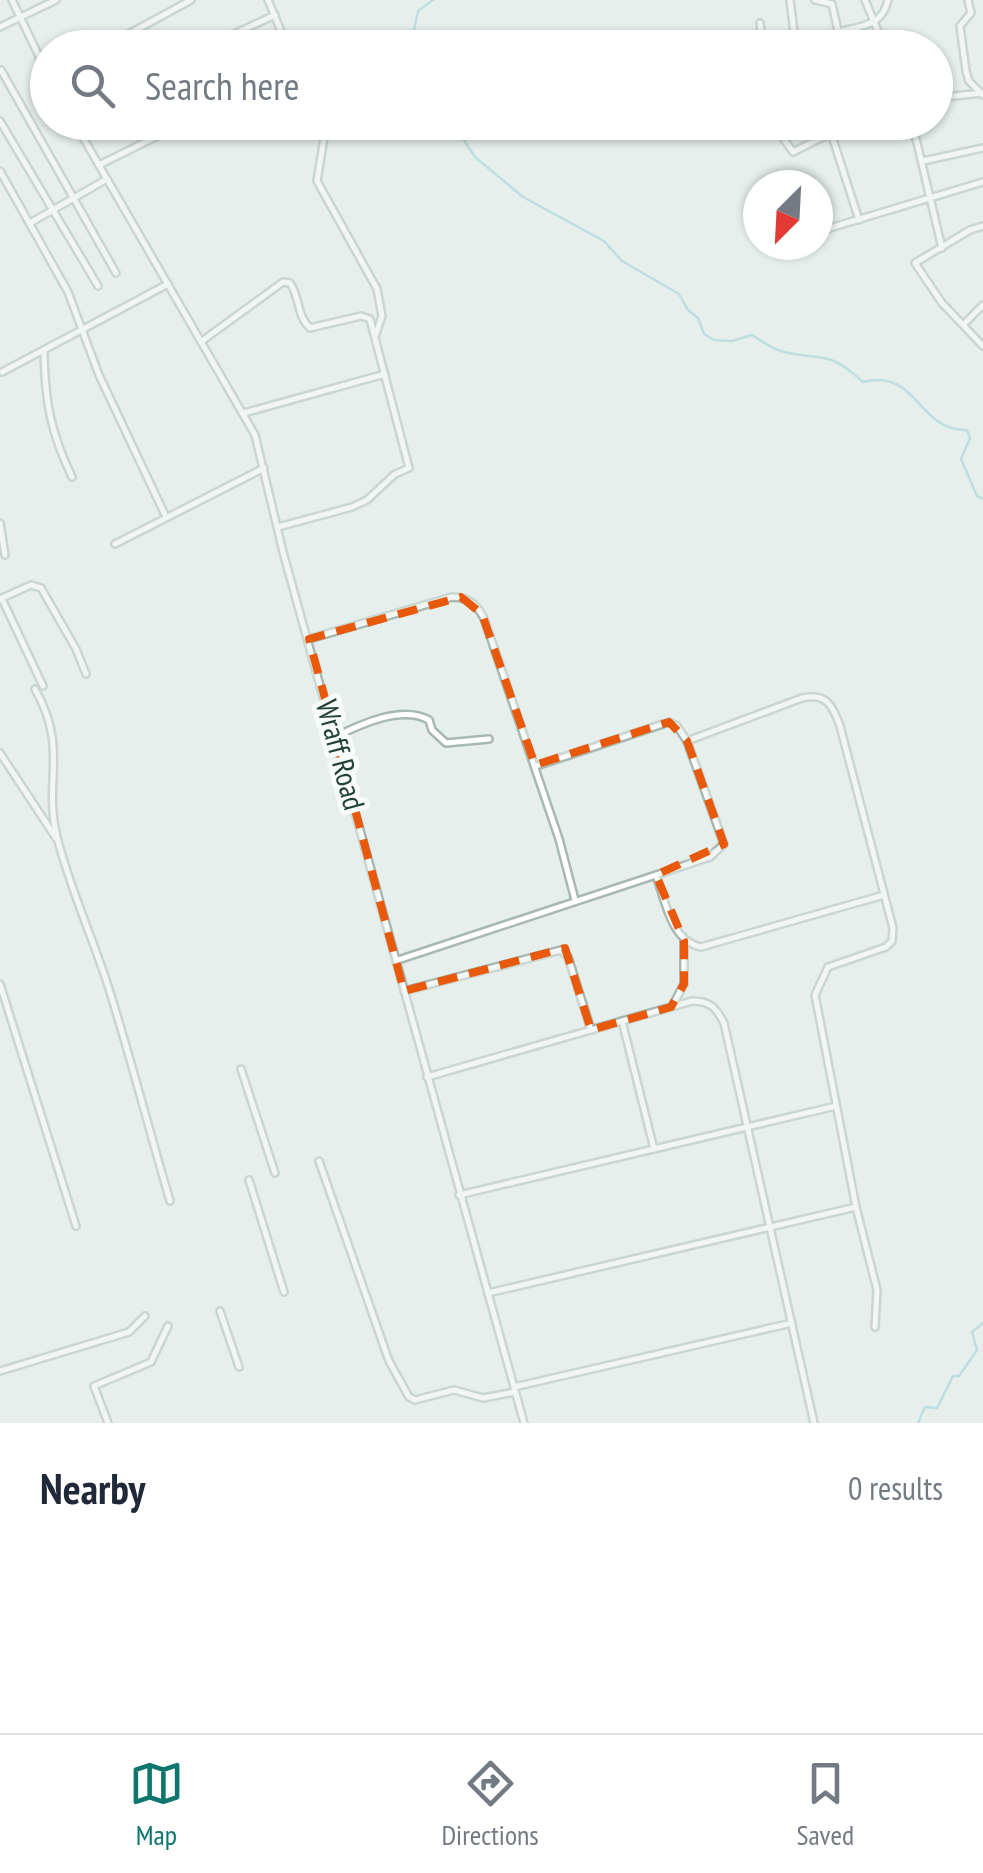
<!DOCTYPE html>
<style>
:root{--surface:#fff;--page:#f6f6f7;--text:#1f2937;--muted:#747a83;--line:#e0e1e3;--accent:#0f766e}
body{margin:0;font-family:"PT Sans Narrow",sans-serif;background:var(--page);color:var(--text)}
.compass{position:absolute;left:743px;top:170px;width:90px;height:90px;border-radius:50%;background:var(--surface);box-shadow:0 2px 8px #0004;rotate:204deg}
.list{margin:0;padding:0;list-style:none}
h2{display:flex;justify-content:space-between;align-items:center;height:130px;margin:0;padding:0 40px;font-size:42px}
h2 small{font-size:32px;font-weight:400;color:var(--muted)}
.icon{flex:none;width:55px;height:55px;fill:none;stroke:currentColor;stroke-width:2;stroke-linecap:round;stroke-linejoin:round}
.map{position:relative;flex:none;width:983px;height:1423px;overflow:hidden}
.search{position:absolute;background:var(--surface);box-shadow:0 2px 8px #0004;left:30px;right:30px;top:30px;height:110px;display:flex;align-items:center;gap:25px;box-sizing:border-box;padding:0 35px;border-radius:55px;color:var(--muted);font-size:38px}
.sheet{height:310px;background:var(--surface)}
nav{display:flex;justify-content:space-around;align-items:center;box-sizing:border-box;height:140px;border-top:2px solid var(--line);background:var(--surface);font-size:28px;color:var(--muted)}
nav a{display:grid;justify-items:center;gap:5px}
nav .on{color:var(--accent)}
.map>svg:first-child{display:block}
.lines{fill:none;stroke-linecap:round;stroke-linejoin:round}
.stream{stroke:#8ec9d4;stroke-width:2.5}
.minor-casing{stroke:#a8b8b2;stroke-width:10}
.minor{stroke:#fff;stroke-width:5}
.marked{fill:none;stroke:#e8590c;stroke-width:8;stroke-dasharray:20 12;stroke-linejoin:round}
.labels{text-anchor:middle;stroke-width:10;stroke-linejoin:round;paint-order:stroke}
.street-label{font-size:30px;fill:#24423a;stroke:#f7fbf9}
</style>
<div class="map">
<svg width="983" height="1423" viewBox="0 0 983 1423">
<rect width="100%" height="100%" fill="#e6efeb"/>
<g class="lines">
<g class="stream">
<polyline points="410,48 418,11 433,0"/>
<path d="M452 122 475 157 523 197 604 241 622 261 679 294 688 310 698 318 704 334 714 340 732 341 752 335C762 341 769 348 781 351 822 362 826 348 863 382 918 368 917 431 967 430L970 438 961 459 977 496 983 499"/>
<polyline points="918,1423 925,1407 937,1408 953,1376 959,1376 977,1350 972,1332 983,1323"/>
</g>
<defs>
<g id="minor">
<polyline points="12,0 48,75"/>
<polyline points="268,0 288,48"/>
<polyline points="790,0 796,48"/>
<polyline points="815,0 832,4 838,31"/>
<polyline points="865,0 885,48"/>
<polyline points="968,0 971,13 960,26 966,71 969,81 983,95"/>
<polyline points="760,23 763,48"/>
<polyline points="0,27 56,0"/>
<polyline points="687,35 733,38 757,48"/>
<polyline points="103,48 191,0"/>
<polyline points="204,48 275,15"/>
<path d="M836 48 839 32C862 25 882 27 888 0"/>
<polyline points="1,70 116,273"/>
<polyline points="936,98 982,93"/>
<polyline points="0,121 98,286"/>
<polyline points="74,122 255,435 283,552 524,1423"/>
<polyline points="318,122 324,138 317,181 377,289 382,316 376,334"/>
<polyline points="772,122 793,152 831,133 839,122"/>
<polyline points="912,122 942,248"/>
<polyline points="732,126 739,122"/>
<polyline points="831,133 859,220"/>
<polyline points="923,161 983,148"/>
<polyline points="99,165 186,122"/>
<polyline points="0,171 68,292 99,375 166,517"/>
<polyline points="30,223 107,179"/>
<polyline points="983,226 970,230 915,263 942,303 983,346"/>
<polyline points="820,231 983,182"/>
<polyline points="964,324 983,305"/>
<path d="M202 341 283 282 290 283C300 297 297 317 310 328L361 316 370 319 409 468 395 474 367 500 352 507 278 527"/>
<path d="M44 351C45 401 50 431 72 477"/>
<polyline points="2,372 168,284"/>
<polyline points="244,413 385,374"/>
<polyline points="0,523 5,555"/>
<polyline points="115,544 264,468"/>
<polyline points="0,599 31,585 41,588 76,649 86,674"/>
<polyline points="2,599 43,686"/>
<path d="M309 639 452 597C469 597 479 606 485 621L559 839 575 900"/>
<path d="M35 689C69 749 43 781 57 837 70 889 93 938 109 989 131 1059 149 1130 170 1201"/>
<path d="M335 737C361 724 402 705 429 720L432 730 446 743 489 739"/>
<polyline points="0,753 56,838"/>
<polyline points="536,766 669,722 677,726 687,741"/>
<path d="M656 875 710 857 724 844 687 741 802 698C826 692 833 706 840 726L893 928 892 941 886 947 828 967 815 995 856 1207 877 1290 875 1327"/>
<path d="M398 960 656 875C665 900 671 941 701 947L884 895"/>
<polyline points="0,984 76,1226"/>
<polyline points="404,991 561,950 568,957 591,1030"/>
<polyline points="673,1005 684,984 684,941"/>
<polyline points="622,1021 654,1149"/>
<polyline points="241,1069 275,1173"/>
<path d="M427 1077 692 1001C711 1001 716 1008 724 1023L814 1423"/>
<polyline points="319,1161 389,1361 409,1397 415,1400 454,1390 483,1398 515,1392"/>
<polyline points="249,1180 284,1292"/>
<polyline points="459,1195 836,1106"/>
<polyline points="488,1293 856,1207"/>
<polyline points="220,1311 239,1367"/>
<polyline points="0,1371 129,1332 145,1316"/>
<polyline points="514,1387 792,1323"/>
<polyline points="108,1423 94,1386 151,1362 168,1326"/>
</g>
</defs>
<use href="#minor" class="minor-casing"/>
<use href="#minor" class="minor"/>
</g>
<path d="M0 0H983V1423H0ZM461 597 482 614 535 765 669 722 687 741 724 844 656 875 684 941V984L671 1007 591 1030 565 948 404 991 309 639Z" fill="#e6efeb" fill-opacity=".55" fill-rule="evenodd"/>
<path class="marked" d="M461 597 482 614 535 765 669 722 687 741 724 844 656 875 684 941V984L671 1007 591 1030 565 948 404 991 309 639Z"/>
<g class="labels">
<g class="street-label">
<text transform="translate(340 755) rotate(75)" y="10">Wraff Road</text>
</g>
</g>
</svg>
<svg class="compass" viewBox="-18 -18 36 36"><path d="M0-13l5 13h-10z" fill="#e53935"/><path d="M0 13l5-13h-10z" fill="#747a83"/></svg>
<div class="search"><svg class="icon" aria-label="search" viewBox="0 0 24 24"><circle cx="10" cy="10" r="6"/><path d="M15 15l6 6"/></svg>Search here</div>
</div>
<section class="sheet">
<h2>Nearby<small>0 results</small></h2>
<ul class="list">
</ul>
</section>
<nav>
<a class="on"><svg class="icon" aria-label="map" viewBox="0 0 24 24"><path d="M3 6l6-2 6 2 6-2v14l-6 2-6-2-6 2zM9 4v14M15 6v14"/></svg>Map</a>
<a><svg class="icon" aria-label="directions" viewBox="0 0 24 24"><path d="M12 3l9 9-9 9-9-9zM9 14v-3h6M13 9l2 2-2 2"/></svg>Directions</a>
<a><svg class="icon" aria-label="saved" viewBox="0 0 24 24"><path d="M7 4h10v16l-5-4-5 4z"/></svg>Saved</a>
</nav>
